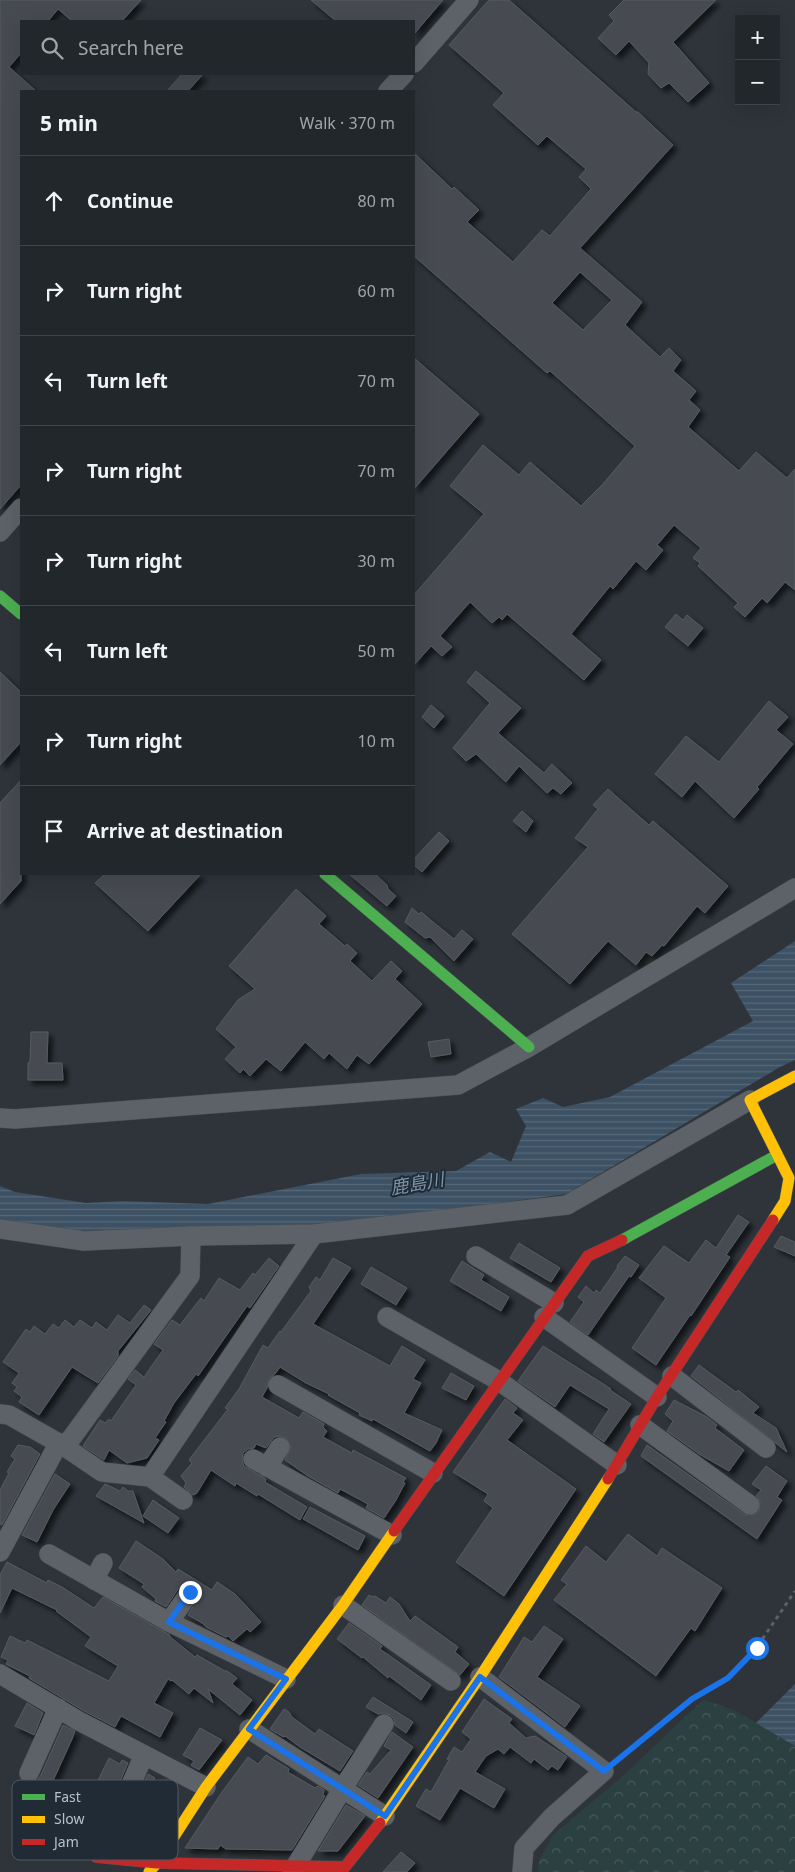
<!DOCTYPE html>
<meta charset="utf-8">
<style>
:root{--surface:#22272c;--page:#2e3338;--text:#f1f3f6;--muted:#a2a5a9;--line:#3f4448}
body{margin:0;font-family:"Noto Sans","Noto Sans JP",sans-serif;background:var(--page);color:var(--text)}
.controls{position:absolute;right:15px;top:15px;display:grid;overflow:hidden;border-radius:0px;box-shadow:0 5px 20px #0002}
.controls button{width:45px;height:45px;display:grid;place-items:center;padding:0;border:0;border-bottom:1px solid var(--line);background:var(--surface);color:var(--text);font:25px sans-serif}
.stop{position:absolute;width:15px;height:15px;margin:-11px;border:4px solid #1a73e8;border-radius:50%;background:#fff}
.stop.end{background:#1a73e8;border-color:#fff;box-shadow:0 1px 5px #0008}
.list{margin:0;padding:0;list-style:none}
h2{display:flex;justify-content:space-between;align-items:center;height:65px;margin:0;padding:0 20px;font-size:21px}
h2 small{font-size:16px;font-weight:400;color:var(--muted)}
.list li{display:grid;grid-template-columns:32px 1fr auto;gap:15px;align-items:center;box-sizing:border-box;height:90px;padding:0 20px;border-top:1px solid var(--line)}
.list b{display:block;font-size:19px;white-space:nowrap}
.list em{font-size:16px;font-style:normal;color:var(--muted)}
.icon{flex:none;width:28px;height:28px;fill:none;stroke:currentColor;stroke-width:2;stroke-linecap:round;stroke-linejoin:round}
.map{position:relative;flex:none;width:795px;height:1872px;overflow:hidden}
.search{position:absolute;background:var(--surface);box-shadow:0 5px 20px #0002;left:20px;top:20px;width:395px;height:55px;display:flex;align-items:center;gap:12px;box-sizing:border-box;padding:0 18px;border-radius:0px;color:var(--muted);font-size:19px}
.panel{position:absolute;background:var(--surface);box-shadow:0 5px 20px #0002;left:20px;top:90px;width:395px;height:785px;border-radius:0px}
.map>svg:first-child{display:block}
.park{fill:url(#park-crowns)}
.water{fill:url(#water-rules)}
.building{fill:#464b51;stroke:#555c61;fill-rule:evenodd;filter:url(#shadow)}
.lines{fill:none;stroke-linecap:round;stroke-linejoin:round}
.street-casing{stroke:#4c5055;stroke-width:20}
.fast-casing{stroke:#4c5055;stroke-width:12}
.slow-casing{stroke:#4c5055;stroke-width:12}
.jam-casing{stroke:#4c5055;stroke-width:12}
.path{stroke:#5c6166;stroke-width:3;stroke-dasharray:4 4;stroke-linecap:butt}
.street{stroke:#5d6268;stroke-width:19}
.fast{stroke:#4caf50;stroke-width:11}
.slow{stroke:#ffc107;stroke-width:11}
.jam{stroke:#c62828;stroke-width:11}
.route{stroke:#1a73e8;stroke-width:6}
.labels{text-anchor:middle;stroke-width:4;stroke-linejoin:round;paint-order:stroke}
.water-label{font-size:18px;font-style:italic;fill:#7b95ab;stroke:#202b35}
.key{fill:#202b35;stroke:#4e5862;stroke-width:1}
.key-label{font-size:14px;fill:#b8c1ca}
</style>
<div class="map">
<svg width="795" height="1872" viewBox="0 0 795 1872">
<defs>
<pattern id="park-crowns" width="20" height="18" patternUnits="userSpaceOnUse" patternTransform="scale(1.25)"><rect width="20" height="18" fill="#2b4041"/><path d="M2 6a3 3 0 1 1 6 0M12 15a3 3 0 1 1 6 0" fill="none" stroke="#485a5b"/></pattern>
<pattern id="water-rules" width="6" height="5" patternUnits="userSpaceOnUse" patternTransform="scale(1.25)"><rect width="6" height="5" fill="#3d5164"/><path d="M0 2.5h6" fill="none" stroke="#576879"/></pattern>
<filter id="shadow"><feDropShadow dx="4.5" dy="4.5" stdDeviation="2.5" flood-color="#0009"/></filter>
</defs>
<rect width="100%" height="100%" fill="#2e343a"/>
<path class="park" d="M703 1700C736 1707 766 1729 795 1746V1872H538L539 1861 553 1835 624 1775Z"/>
<g class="water">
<polygon points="795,941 795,1060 780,1067 566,1194 317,1228 72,1231 0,1219 0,1186 15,1192 86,1203 122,1201 208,1204 361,1174 456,1171 490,1152 511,1162 526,1126 516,1109 543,1098 563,1107 610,1097 753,1021 731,983"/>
<polygon points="795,1684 795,1746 756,1723"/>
</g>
<g class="building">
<polygon points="0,0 141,0 122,21 72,21 58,9 48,21 21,21 21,53 9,67 36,91 21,91 21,485 0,509"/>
<polygon points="311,0 443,0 414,34 414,21 336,21"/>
<path d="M489 0H509L636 112H638L673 145 580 248 642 302 625 325 660 357 669 348 681 360 673 371 696 391 689 400 700 410 688 427 739 471 756 452 787 478 795 469V590L785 582 767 603 762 598 745 617 734 607 738 603 698 566 700 563 693 558 701 548 674 525 657 545 663 550 646 570 636 561 613 589 610 586 571 634 601 660 584 680 507 614 502 620 499 617 492 623 470 602 440 636 452 647 442 656 431 646 414 665V595L484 514 450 486 483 445 519 475 530 462 581 506 603 484 635 446 550 371 547 373 414 256V153L452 189 454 187 479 210 467 222 513 262 542 230 550 236 591 189 579 177 586 169 547 136 538 145 493 105 504 93 449 45ZM580 272 612 300 583 330 552 303Z"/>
<polygon points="624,0 716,0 673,42 709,83 688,102 669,83 661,88 648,74 649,63 629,41 616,55 598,38 614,21 609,15"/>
<polygon points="182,74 203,74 188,91 167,91"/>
<polygon points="414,358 479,414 414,489"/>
<polygon points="676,614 683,620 687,615 703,628 688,646 665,627"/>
<polygon points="476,671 521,708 498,733 544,773 552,764 572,783 561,794 553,788 547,793 519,766 506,782 476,754 466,761 453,748 490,703 467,682"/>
<polygon points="0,672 21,692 21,742 0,765"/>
<polygon points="769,701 788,717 776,730 793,744 757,787 759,789 734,818 695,781 682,797 655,774 686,736 719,762"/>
<polygon points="431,705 444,716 434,728 422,717"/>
<polygon points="21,780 21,881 0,904 0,803"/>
<polygon points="608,789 649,825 653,821 728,886 705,913 697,906 664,946 662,945 652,956 646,952 636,965 608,941 570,984 512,934 588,847 575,838 598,809 593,805"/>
<polygon points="522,811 533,821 526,832 513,821"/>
<polygon points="439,832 449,841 422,872 414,865 414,859"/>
<polygon points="105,874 201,874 148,931 95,883"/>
<polygon points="349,874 375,874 387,885 388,889 396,896 387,906"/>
<polygon points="296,889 326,916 319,924 345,946 347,944 357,953 350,961 372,981 391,961 402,971 395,979 422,1004 369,1064 357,1055 347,1069 329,1053 324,1059 305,1042 281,1071 266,1059 250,1076 243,1069 240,1073 225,1059 236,1047 216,1029 238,1000 255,989 229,966"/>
<polygon points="412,908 419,914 421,912 454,939 462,930 473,939 454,961 430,937 425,938 405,922"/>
<polygon points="31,1032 48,1032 47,1063 62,1063 63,1080 28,1080 28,1063 30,1062"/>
<polygon points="449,1039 451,1054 431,1057 428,1042"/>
<polygon points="738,1215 749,1222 726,1255 730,1257 691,1316 690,1315 656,1365 632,1348 666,1298 639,1278 664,1246 689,1263 706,1240 716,1248"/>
<polygon points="781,1236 795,1242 795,1256 774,1247"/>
<polygon points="519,1243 560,1268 551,1282 510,1258"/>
<polygon points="625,1256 639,1265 631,1277 629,1276 588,1335 570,1322 584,1302 578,1297 586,1286 594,1293 596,1290 600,1293 618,1267 617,1266"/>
<polygon points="269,1258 279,1266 250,1308 247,1306 198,1376 196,1374 174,1403 164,1421 166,1422 155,1438 159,1440 147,1458 127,1463 109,1450 104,1460 83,1446 100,1420 105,1423 109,1419 111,1421 136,1385 128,1379 135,1370 144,1377 163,1350 154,1344 172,1320 180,1325 201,1298 204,1301 219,1278 240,1290 253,1273 255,1275"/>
<polygon points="333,1258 351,1268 313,1324 390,1366 402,1346 425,1360 413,1379 421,1383 404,1413 442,1430 436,1443 430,1451 373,1419 372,1421 359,1415 360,1413 328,1395 329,1394 306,1383 280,1367 275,1374 269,1379 267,1388 262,1397 299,1418 303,1412 324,1424 323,1427 327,1431 323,1437 352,1453 353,1450 406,1478 403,1482 405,1483 396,1500 384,1518 366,1508 368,1504 340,1489 338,1493 308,1476 285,1460 291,1447 286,1438 280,1436 274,1437 266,1448 256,1444 254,1448 248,1449 243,1453 242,1460 244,1466 266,1479 265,1482 307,1507 300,1520 258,1494 257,1496 236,1483 235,1486 211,1470 197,1493 193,1495 184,1487 186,1483 181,1476 192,1463 189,1460 228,1409 225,1408 239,1389 263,1345 268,1348 280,1331 281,1332 311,1291 309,1287 316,1277 320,1280"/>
<polygon points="462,1261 484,1275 481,1280 509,1297 501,1311 450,1281"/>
<polygon points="371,1267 407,1288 396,1305 361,1284"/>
<polygon points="144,1305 151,1310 118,1351 118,1356 98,1383 72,1367 39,1415 19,1402 22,1397 14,1391 17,1387 12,1383 19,1373 3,1362 26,1329 30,1332 34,1326 45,1334 53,1324 59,1328 65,1320 74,1327 80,1320 92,1328 96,1322 107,1330 118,1315 130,1323"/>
<polygon points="543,1346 605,1385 611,1389 610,1390 631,1404 604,1442 593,1434 609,1409 570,1385 555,1407 518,1381"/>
<polygon points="699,1365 736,1392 738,1390 759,1407 753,1413 776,1428 787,1452 691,1376"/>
<polygon points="451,1373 474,1386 466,1400 442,1388"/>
<polygon points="505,1399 517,1408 513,1413 523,1420 507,1440 576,1489 504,1596 456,1562 493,1508 484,1501 488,1494 453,1472"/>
<polygon points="674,1400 707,1417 717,1425 715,1428 744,1450 729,1471 699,1454 667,1431 673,1421 665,1414"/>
<polygon points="18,1445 30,1447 40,1454 2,1525 0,1524 0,1490 9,1473 7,1472 15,1459 11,1456"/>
<polygon points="647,1445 744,1514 754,1515 759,1511 760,1501 756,1496 761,1490 752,1484 766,1466 787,1481 777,1497 782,1500 757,1539 641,1456"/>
<polygon points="55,1474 70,1484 53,1510 37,1542 22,1535"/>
<polygon points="105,1484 120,1491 123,1487 128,1491 133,1491 144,1523 96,1496"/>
<polygon points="153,1500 179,1518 168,1533 143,1516"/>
<polygon points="310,1507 365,1536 358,1550 303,1519"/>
<polygon points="628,1534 657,1556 662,1548 722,1588 695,1631 691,1628 656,1676 554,1600 567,1584 561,1580 586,1546 606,1562"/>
<polygon points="136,1541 163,1559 176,1572 178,1569 212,1590 217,1582 235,1594 261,1622 250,1632 247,1629 233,1641 228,1636 226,1637 206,1627 202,1623 188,1615 201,1593 200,1587 191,1581 186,1582 181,1585 166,1607 155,1601 156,1599 142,1587 144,1584 119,1568"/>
<polygon points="7,1562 47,1583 48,1580 62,1587 94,1608 103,1597 170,1635 169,1636 195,1657 197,1655 225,1671 227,1671 237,1678 232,1684 252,1700 240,1715 208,1689 213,1703 194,1688 189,1694 172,1680 171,1681 168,1679 154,1703 173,1713 160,1737 121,1716 115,1727 84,1711 29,1678 30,1676 6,1664 8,1660 1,1657 10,1636 25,1643 27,1640 109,1681 118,1666 85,1646 91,1637 56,1611 57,1610 12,1588 0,1613 0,1575"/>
<polygon points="369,1595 373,1597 375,1596 386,1603 390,1597 399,1604 410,1621 415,1616 458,1647 455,1652 469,1664 460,1675 362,1605"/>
<polygon points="349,1623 382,1646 380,1649 431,1685 421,1700 389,1676 388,1678 363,1657 362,1658 337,1639"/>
<polygon points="544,1626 563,1639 537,1677 580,1706 565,1727 499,1677 524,1637 532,1642"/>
<polygon points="373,1697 413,1722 406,1733 395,1725 394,1719 390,1715 384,1713 378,1714 366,1707"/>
<polygon points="484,1699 512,1719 509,1723 526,1738 535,1736 567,1757 558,1770 552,1766 548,1770 534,1759 531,1763 510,1747 504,1754 498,1749 486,1756 475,1772 505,1789 494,1808 460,1788 440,1820 416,1806 426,1789 431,1792 449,1760 447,1759 454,1747 462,1752 471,1739 462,1732"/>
<polygon points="27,1703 43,1713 34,1735 15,1726"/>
<polygon points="284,1709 289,1712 292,1717 315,1734 319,1729 353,1751 340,1771 300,1747 285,1736 284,1737 280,1735 270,1729"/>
<polygon points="63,1725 75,1731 72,1739 37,1816 30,1814 28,1816 14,1809 20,1798 24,1800 31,1784 36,1782 41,1775"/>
<polygon points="200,1728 222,1740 199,1770 191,1765 194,1761 183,1755"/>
<polygon points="392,1732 413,1747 378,1798 358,1785 367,1772 370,1774 391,1750 384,1746"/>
<polygon points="266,1755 289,1769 288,1772 315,1788 318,1786 324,1790 323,1795 325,1796 292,1850 226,1849 220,1845 218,1849 185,1848 222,1792 248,1757 258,1764"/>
<polygon points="109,1758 120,1764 122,1760 128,1763 103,1821 102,1827 108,1835 115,1836 123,1830 148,1774 155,1778 154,1780 157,1781 155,1785 164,1790 156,1806 169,1816 149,1847 98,1841 90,1843 84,1847 67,1838 79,1814 81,1815"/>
<polygon points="346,1805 365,1816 338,1851 318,1851"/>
<polygon points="401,1852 415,1863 407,1872 383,1872"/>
</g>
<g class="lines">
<defs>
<g id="street">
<polyline points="414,63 469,0"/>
<polyline points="388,91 404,74"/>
<polyline points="0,532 21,508"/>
<polyline points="0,1118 15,1119 458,1085 529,1047 795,888"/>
<polyline points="0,1229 84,1241 191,1236 314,1234 567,1205 750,1100"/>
<polyline points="476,1256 554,1303"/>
<polyline points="387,1317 499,1381 617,1465"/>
<polyline points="544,1317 657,1397"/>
<polyline points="672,1376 766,1448"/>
<polyline points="278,1385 433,1473"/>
<polyline points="0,1414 9,1415 62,1445 102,1472 150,1477 183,1500"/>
<polyline points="640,1425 750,1505"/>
<polyline points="253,1459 392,1535"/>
<polyline points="267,1467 280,1447"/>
<polyline points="150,1477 314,1234"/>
<polyline points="0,1552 56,1448 70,1440 190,1276 191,1236"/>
<polyline points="49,1554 169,1622 286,1679"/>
<polyline points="94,1580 103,1563"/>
<polyline points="343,1605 451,1681"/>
<polyline points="169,1622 190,1592"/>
<polyline points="0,1674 79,1721 206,1787"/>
<polyline points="480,1677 604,1771 552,1817 524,1848 522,1872"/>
<polyline points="249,1729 385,1816"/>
<polyline points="29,1773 58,1708"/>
<polyline points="113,1825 144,1755"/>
<polyline points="292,1872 343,1788 384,1724"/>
</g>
<g id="fast">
<polyline points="0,596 21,614"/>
<polyline points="325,874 529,1047"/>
<polyline points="622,1240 777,1155"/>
</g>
<g id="slow">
<polyline points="773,1220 785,1201 789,1178 750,1100 795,1076"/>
<polyline points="380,1823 480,1677 608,1479"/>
<polyline points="149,1872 157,1863 206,1787 343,1605 394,1531"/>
</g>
<g id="jam">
<polyline points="608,1479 657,1397 773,1220"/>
<polyline points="394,1531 588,1256 622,1240"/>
<polyline points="96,1857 157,1863 345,1867 380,1823"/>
</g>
</defs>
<use href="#street" class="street-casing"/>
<use href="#fast" class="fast-casing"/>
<use href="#slow" class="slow-casing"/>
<use href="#jam" class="jam-casing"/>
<polyline class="path" points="616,1761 692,1699 728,1678 757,1647 795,1591"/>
<use href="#street" class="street"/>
<use href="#fast" class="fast"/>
<use href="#slow" class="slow"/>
<use href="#jam" class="jam"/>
</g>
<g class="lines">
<polyline class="route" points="190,1592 169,1622 286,1679 249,1729 385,1816 480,1677 604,1771 692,1699 728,1678 757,1648"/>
</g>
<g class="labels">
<g class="water-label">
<text transform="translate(417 1184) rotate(-10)" y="6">鹿島川</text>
</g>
</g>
<rect x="12" y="1780" width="166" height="80" rx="8" class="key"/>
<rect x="22" y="1794" width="23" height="6" fill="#4caf50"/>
<rect x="22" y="1816" width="23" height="7" fill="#ffc107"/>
<rect x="22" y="1839" width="23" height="6" fill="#c62828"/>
<g class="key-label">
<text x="54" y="1802">Fast</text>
<text x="54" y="1824">Slow</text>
<text x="54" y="1847">Jam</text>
</g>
</svg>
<div class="controls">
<button>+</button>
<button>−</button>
</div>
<div class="stop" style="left:757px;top:1648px"></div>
<div class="stop end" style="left:190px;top:1592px"></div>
<div class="search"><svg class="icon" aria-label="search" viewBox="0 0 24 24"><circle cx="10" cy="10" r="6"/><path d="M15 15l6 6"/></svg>Search here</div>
<section class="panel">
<h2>5 min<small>Walk · 370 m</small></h2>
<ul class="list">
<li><svg class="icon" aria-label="ahead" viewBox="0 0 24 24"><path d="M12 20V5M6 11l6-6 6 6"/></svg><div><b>Continue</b></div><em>80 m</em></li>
<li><svg class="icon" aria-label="right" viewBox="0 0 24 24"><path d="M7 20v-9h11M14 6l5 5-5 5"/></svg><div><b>Turn right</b></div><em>60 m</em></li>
<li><svg class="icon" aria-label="left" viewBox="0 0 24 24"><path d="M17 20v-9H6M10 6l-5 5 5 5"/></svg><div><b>Turn left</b></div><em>70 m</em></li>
<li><svg class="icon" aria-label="right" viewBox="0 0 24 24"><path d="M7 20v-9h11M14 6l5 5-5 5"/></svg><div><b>Turn right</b></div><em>70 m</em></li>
<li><svg class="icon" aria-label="right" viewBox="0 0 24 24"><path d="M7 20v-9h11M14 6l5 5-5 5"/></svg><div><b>Turn right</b></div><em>30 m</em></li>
<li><svg class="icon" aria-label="left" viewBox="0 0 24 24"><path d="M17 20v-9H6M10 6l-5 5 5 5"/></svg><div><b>Turn left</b></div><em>50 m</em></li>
<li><svg class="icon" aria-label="right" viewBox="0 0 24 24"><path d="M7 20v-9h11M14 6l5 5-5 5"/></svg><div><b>Turn right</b></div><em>10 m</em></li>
<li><svg class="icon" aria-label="arrive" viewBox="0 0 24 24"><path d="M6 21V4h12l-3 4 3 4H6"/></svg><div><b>Arrive at destination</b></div></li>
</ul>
</section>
</div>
